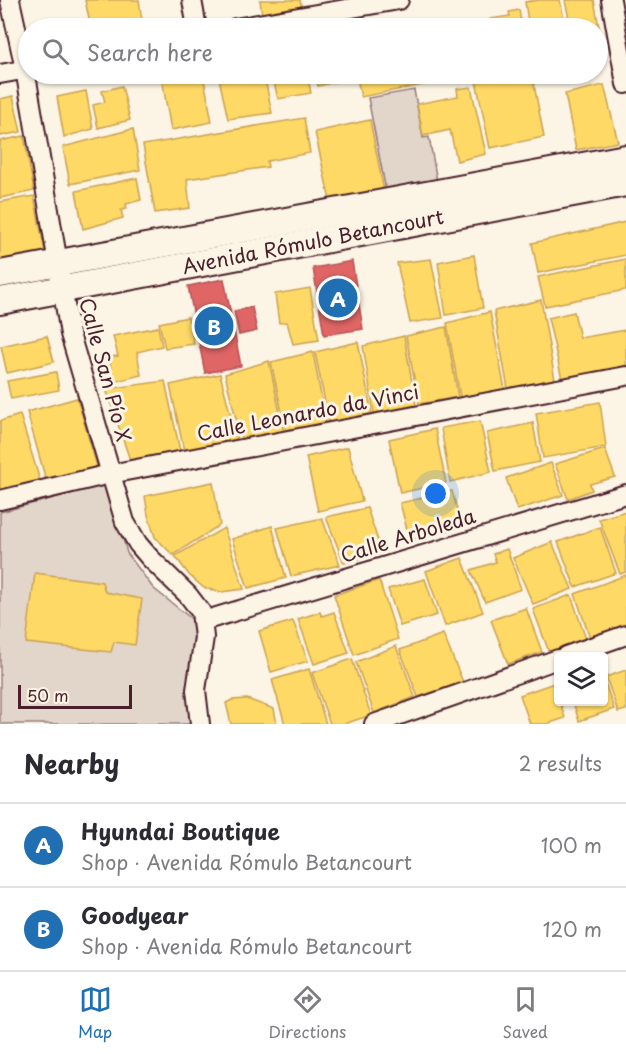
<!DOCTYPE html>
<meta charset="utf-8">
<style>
:root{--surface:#fff;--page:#f7f7f7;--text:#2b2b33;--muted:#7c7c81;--line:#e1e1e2;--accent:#1f6fb2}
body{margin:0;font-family:"Playpen Sans",sans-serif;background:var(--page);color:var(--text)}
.controls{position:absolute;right:18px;bottom:18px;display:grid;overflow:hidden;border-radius:6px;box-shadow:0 2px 4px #0004}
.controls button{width:54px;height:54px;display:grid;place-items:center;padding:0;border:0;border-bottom:2px solid var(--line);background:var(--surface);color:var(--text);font:30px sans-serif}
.scale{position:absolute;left:18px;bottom:15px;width:114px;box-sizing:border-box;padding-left:6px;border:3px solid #4a1f2b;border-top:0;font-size:16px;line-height:21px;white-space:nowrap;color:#4a1f2b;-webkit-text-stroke:4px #fcf5e5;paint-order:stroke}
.you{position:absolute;left:436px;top:494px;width:21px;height:21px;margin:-15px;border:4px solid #fff;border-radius:50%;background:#1a73e8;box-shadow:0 0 0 9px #1a73e833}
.badge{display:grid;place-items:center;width:39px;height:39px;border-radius:50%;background:var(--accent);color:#fff;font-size:20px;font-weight:700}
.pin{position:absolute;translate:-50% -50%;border:3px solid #fff;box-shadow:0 2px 6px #0006}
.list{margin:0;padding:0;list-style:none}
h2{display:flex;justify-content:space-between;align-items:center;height:78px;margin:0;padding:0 24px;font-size:26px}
h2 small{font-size:20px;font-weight:400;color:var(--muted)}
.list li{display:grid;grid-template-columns:39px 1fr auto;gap:18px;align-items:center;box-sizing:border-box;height:84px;padding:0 24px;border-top:2px solid var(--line)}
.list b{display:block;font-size:22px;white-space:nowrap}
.list p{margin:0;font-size:20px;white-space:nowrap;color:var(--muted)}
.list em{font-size:20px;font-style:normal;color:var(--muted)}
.icon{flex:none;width:33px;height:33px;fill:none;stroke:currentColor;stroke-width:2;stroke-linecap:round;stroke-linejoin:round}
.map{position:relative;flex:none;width:626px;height:724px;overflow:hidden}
.search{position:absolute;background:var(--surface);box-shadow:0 2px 4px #0004;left:18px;right:18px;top:18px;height:66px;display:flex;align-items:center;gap:15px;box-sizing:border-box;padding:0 21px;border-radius:33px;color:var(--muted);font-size:22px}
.sheet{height:246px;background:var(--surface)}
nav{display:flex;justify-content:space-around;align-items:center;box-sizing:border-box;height:84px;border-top:2px solid var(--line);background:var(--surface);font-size:16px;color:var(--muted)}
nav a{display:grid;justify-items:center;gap:3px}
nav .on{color:var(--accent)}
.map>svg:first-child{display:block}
.green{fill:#e2d5ca;stroke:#967a7a;stroke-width:1.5}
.homes{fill:#ffd966;stroke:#c9a154;stroke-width:1.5}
.shops{fill:#e06666;stroke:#b35154;stroke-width:1.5}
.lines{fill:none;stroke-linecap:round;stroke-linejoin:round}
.street-casing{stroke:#4a1f2b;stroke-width:22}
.secondary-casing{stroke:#4a1f2b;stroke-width:30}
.street{stroke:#fcf5e5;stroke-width:18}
.secondary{stroke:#fcf5e5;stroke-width:26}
.labels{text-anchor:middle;stroke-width:6;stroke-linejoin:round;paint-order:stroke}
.street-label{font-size:20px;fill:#4a1f2b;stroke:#fcf5e5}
</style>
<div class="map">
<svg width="626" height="724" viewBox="0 0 626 724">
<rect width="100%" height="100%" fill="#fcf5e5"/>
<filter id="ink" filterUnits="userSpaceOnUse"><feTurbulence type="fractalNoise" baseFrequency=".0167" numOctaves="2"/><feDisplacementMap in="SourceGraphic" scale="12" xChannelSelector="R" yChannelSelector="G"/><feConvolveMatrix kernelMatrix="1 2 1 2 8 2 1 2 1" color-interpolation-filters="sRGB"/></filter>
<g filter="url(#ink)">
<g class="green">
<polygon points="414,90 423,138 429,137 437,181 386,191 368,98"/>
<polygon points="108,484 127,553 153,588 198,624 189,715 191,724 0,724 0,512"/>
</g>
<g class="homes">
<polygon points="85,0 139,0 143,28 91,28"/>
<polygon points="260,0 300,0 302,9 262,15"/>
<polygon points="539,0 560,0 566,28 529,28 525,2"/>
<polygon points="565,0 594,0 601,38 598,39 598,28 571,28"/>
<polygon points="519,10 522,28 492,28 490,19 510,16 509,12"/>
<polygon points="161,74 203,74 212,122 171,130"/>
<polygon points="218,74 264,74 272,113 228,119"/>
<polygon points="272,74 307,74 311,93 278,99"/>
<polygon points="315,74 347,74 348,79 318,86"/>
<polygon points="356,74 437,74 439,82 361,97"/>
<polygon points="442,74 481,74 481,75 444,82"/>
<polygon points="519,74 532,74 544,137 490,148 476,81"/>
<polygon points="604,85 618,142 576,150 565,94"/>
<polygon points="122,86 130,120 98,128 93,105 105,102 102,91"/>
<polygon points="471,87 486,154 457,161 450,130 423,136 417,104 458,96 457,89"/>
<polygon points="86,91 93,129 64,137 57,97"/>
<polygon points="13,96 21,132 0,136 0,99"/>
<polygon points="304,118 310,153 267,161 268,167 187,179 190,208 155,213 143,145"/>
<polygon points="370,120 384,191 330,201 315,132"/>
<polygon points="133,129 140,170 70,184 63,147"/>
<polygon points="24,136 34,191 0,198 0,141"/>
<polygon points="137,178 141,200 126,204 127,209 121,210 123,218 83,229 76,191"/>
<polygon points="34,196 46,257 0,265 0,202"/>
<polygon points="626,222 626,255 538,273 532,243"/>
<polygon points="474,255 483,308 446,315 438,262"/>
<polygon points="431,259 443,318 410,323 397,263"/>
<polygon points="626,259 626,290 545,306 538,277"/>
<polygon points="310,288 319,340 293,344 287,322 279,323 275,294"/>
<polygon points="541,300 555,380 508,389 494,311"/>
<polygon points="490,312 505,390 460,397 447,323"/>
<polygon points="574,312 580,338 626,330 626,366 562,379 548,318"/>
<polygon points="188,317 194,344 165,348 159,323"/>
<polygon points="158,327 162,346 137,352 141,375 113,382 109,357 118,356 113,336"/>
<polygon points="446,327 458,397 419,404 406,336"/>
<polygon points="47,336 54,362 7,373 1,346"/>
<polygon points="404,336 416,405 374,413 363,346"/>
<polygon points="358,342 372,414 329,423 315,352"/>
<polygon points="313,352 326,423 286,431 271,362"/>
<polygon points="269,361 284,432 241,439 225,374"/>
<polygon points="56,372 59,390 11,399 7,381"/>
<polygon points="220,374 237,439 184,451 170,385"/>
<polygon points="165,381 180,451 131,463 106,389"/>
<polygon points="77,398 98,470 47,484 27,412"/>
<polygon points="600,402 606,447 543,458 536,413"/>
<polygon points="20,415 41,484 0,497 0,421"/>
<polygon points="480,421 491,472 450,482 441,428"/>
<polygon points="533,423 540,462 495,471 487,433"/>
<polygon points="435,429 446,483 400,493 389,439"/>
<polygon points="348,447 362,501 318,511 306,457"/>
<polygon points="605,449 615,477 590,484 592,490 568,499 555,464"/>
<polygon points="551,463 563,495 517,510 506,478"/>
<polygon points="213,482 220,525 173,555 155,537 148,515 145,496"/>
<polygon points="452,491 462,527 410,541 400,503"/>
<polygon points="367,508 382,552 344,563 326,517"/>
<polygon points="626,511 626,572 620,574 599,519"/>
<polygon points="322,518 340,565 291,576 277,528"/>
<polygon points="272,526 286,578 248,588 232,539"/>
<polygon points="600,527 616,573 575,587 558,542"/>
<polygon points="224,528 244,589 221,592 204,588 189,575 175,556"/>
<polygon points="552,542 572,589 533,604 513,558"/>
<polygon points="507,549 521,589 485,602 471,570 496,562 493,554"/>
<polygon points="462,558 483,612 445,626 426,571"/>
<polygon points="35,573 102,582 105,592 142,599 135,645 114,642 111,652 26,643"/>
<polygon points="626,575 626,625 590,638 575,594"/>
<polygon points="425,579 437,615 400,626 388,589"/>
<polygon points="379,580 398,639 354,655 334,595"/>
<polygon points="571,595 586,639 549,652 533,609"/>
<polygon points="526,608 542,652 508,664 491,620"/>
<polygon points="320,612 322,616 334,612 349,653 314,664 298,619"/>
<polygon points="293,621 308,661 271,672 259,631"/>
<polygon points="443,634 463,682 418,697 400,650"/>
<polygon points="396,646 415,697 374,713 356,662"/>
<polygon points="352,659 371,715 344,724 330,724 312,673"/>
<polygon points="309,669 326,724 285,724 272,680"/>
<polygon points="626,670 626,710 618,712 606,677"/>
<polygon points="604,680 614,709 579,721 573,702 604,702"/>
<polygon points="554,683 565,718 547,724 530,724 520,695"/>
<polygon points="247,699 274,709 277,724 231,724 226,703 232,700"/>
</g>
<g class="shops">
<polygon points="352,261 363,329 324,335 313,268"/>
<polygon points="224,279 241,366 205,373 188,286"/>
<polygon points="252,307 257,331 239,335 234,311"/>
</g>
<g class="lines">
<defs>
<g id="street">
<polyline points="10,0 25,69 70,334 125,522 138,544 150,558 188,595 201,612 204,637 196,690 200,724"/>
<polyline points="192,0 197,28"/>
<polyline points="611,0 626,84"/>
<polyline points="235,28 399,0"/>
<polyline points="0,74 28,69"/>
<polyline points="0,500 110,474 626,376"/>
<polyline points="203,621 626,494"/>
<polyline points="566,656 626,635"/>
<polyline points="374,724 558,659"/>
</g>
<g id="secondary">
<polyline points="0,274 626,158"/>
<polyline points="0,301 626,183"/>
</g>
</defs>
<use href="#street" class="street-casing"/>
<use href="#secondary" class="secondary-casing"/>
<use href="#street" class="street"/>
<use href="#secondary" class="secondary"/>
</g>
</g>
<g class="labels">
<g class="street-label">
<text transform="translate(313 242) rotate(-11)" y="7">Avenida Rómulo Betancourt</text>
<text transform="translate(105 370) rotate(75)" y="7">Calle San Pío X</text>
<text transform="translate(308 413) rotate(-11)" y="7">Calle Leonardo da Vinci</text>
<text transform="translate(408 536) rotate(-17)" y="7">Calle Arboleda</text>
</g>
</g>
</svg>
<div class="controls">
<button><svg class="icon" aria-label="layers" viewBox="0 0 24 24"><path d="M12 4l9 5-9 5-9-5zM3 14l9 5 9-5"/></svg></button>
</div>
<div class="scale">50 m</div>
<div class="you"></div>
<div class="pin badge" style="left:338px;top:298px">A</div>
<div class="pin badge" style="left:214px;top:326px">B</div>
<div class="search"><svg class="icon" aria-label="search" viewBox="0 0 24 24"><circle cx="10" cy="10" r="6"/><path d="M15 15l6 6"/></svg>Search here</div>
</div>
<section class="sheet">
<h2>Nearby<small>2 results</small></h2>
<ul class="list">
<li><span class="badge">A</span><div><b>Hyundai Boutique</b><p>Shop · Avenida Rómulo Betancourt</p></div><em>100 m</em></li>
<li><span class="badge">B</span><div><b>Goodyear</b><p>Shop · Avenida Rómulo Betancourt</p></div><em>120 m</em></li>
</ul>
</section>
<nav>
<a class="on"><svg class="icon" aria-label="map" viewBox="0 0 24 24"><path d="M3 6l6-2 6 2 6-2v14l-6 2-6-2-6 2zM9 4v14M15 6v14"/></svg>Map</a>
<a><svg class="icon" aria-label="directions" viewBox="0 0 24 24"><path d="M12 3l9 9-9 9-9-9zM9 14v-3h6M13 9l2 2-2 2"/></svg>Directions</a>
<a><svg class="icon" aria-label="saved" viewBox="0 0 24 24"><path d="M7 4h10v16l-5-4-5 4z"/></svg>Saved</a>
</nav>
